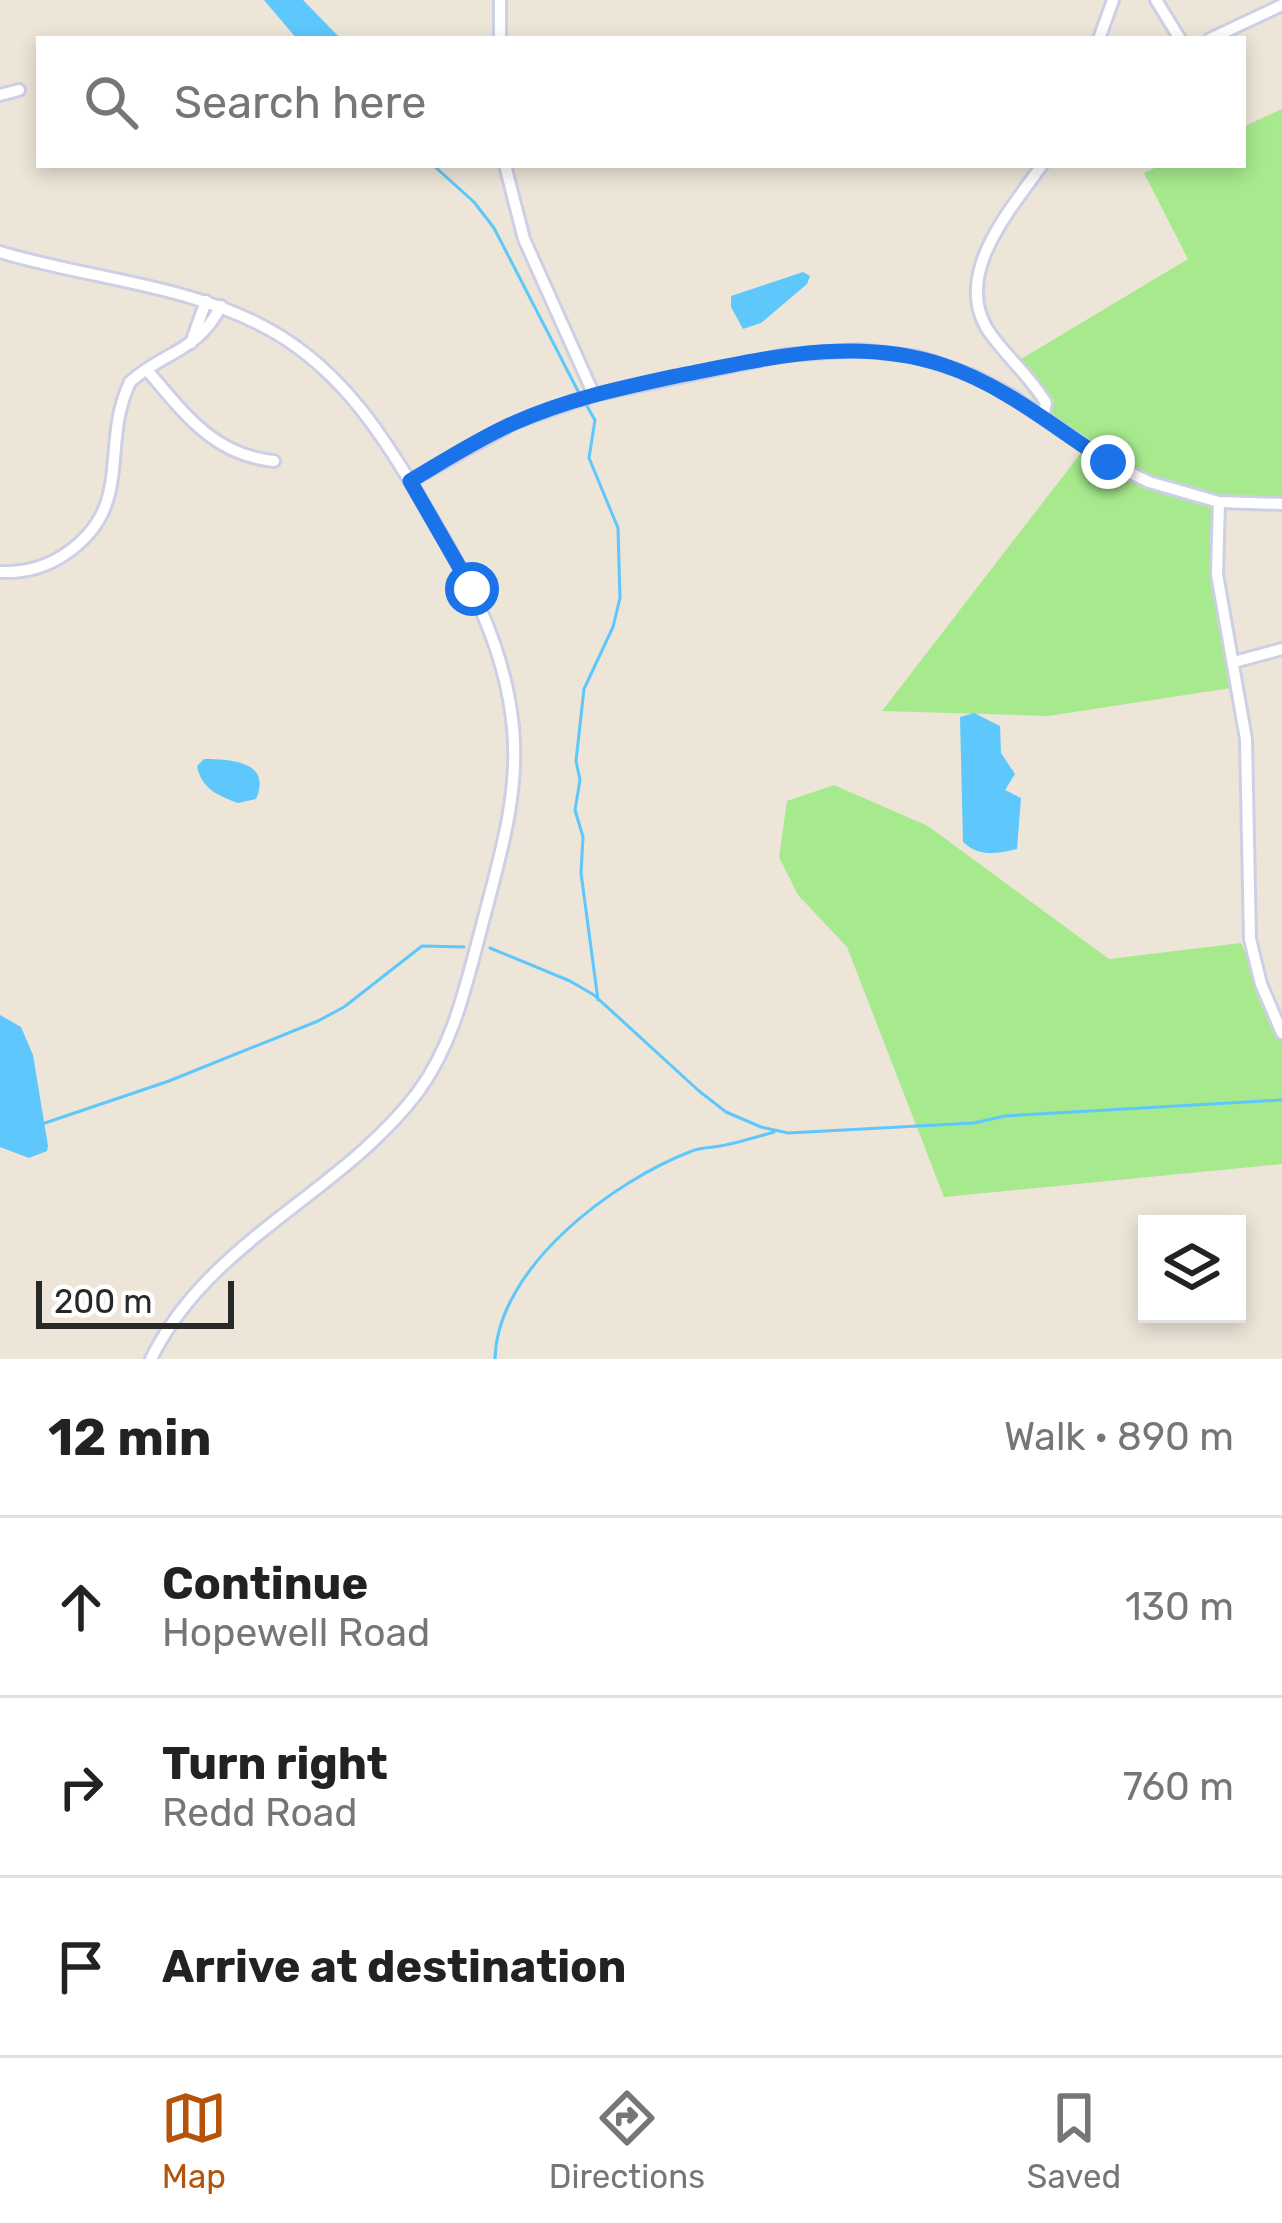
<!DOCTYPE html>
<meta charset="utf-8">
<style>
:root{--surface:#fff;--page:#f6f6f6;--text:#222;--muted:#767676;--line:#e0e0e0;--accent:#b45309}
body{margin:0;font-family:Rubik,sans-serif;background:var(--page);color:var(--text)}
.controls{position:absolute;right:36px;bottom:36px;display:grid;overflow:hidden;border-radius:0px;box-shadow:0 6px 18px #0003}
.controls button{width:108px;height:108px;display:grid;place-items:center;padding:0;border:0;border-bottom:3px solid var(--line);background:var(--surface);color:var(--text);font:60px sans-serif}
.scale{position:absolute;left:36px;bottom:30px;width:198px;box-sizing:border-box;padding-left:12px;border:6px solid #282828;border-top:0;font-size:33px;line-height:42px;white-space:nowrap;color:#282828;-webkit-text-stroke:9px #fff;paint-order:stroke}
.stop{position:absolute;width:36px;height:36px;margin:-27px;border:9px solid #1a73e8;border-radius:50%;background:#fff}
.stop.end{background:#1a73e8;border-color:#fff;box-shadow:0 3px 12px #0008}
.list{margin:0;padding:0;list-style:none}
h2{display:flex;justify-content:space-between;align-items:center;height:156px;margin:0;padding:0 48px;font-size:51px}
h2 small{font-size:39px;font-weight:400;color:var(--muted)}
.list li{display:grid;grid-template-columns:78px 1fr auto;gap:36px;align-items:center;box-sizing:border-box;height:180px;padding:0 48px;border-top:3px solid var(--line)}
.list b{display:block;font-size:45px;white-space:nowrap}
.list p{margin:0;font-size:39px;white-space:nowrap;color:var(--muted)}
.list em{font-size:39px;font-style:normal;color:var(--muted)}
.icon{flex:none;width:66px;height:66px;fill:none;stroke:currentColor;stroke-width:2;stroke-linecap:round;stroke-linejoin:round}
.map{position:relative;flex:none;width:1282px;height:1359px;overflow:hidden}
.search{position:absolute;background:var(--surface);box-shadow:0 6px 18px #0003;left:36px;right:36px;top:36px;height:132px;display:flex;align-items:center;gap:30px;box-sizing:border-box;padding:0 42px;border-radius:0px;color:var(--muted);font-size:45px}
.sheet{height:696px;background:var(--surface)}
nav{display:flex;justify-content:space-around;align-items:center;box-sizing:border-box;height:168px;border-top:3px solid var(--line);background:var(--surface);font-size:33px;color:var(--muted)}
nav a{display:grid;justify-items:center;gap:6px}
nav .on{color:var(--accent)}
.map>svg:first-child{display:block}
.green{fill:#a7ea8e}
.water{fill:#5ec7fc}
.lines{fill:none;stroke-linecap:round;stroke-linejoin:round}
.stream{stroke:#5ec7fc;stroke-width:3}
.minor-casing{stroke:#cdd0e4;stroke-width:16}
.minor{stroke:#fff;stroke-width:10}
.route{stroke:#1a73e8;stroke-width:15}
</style>
<div class="map">
<svg width="1282" height="1359" viewBox="0 0 1282 1359">
<rect width="100%" height="100%" fill="#ede5d8"/>
<g class="green">
<polygon points="1282,109 1282,502 1220,500 1221,590 1244,686 1048,716 882,711 1084,449 1043,414 1011,365 1188,259 1144,173 1161,165 1243,165 1243,127"/>
<polygon points="834,785 928,826 1109,959 1241,943 1282,1030 1282,1164 944,1197 847,947 798,895 779,857 787,801"/>
</g>
<g class="water">
<polygon points="264,0 303,0 341,39 297,39"/>
<polygon points="803,272 810,276 807,284 761,323 743,329 731,307 731,296"/>
<path d="M974 713 1000 726 1001 753 1015 774 1005 790 1021 798 1017 849C996 854 979 857 963 842L960 717Z"/>
<path d="M204 759C232 759 272 762 256 799L238 803C218 796 201 788 197 766Z"/>
<polygon points="0,1015 21,1027 33,1055 48,1146 47,1151 29,1158 0,1147"/>
</g>
<g class="lines">
<g class="stream">
<polyline points="433,165 474,202 494,228 579,393"/>
<polyline points="584,401 595,420 589,458 618,528 620,598 613,627 584,689 576,761 580,780 575,810 583,837 581,873 598,1000"/>
<polyline points="490,948 570,981 594,995 699,1091 726,1112 761,1127 788,1133 974,1123 1005,1116 1282,1100"/>
<polyline points="45,1123 169,1081 318,1021 344,1007 422,946 464,947"/>
<path d="M495 1359C497 1267 613 1181 692 1151 701 1147 710 1148 720 1146 738 1143 756 1137 774 1132"/>
</g>
<defs>
<g id="minor">
<polyline points="500,0 500,39"/>
<polyline points="1156,0 1180,39"/>
<polyline points="1099,39 1113,0"/>
<polyline points="1210,39 1282,5"/>
<polyline points="0,95 19,90"/>
<polyline points="505,165 524,239 594,395"/>
<path d="M1042 165C1010 211 948 278 992 336 1010 360 1031 378 1046 403L1043 416"/>
<path d="M0 252C92 280 193 284 277 334 344 374 384 437 423 503 466 575 505 643 513 728 520 797 497 866 480 933 465 989 453 1044 418 1092 341 1194 209 1240 151 1359"/>
<polyline points="191,343 206,301"/>
<path d="M147 370C184 413 213 455 274 461"/>
<polyline points="410,481 516,422 594,395 784,355 860,350 919,357 974,376 1011,395 1108,462 1149,482 1219,502 1282,504"/>
<polyline points="1219,502 1217,574 1246,739 1250,939 1261,984 1282,1033"/>
<path d="M0 572C24 573 44 568 64 555 136 507 99 448 130 382 164 351 197 353 221 306"/>
<polyline points="1234,662 1282,649"/>
</g>
</defs>
<use href="#minor" class="minor-casing"/>
<use href="#minor" class="minor"/>
</g>
<g class="lines">
<path class="route" d="M472 589 410 481C444 461 478 439 514 423 567 399 625 387 681 375 769 358 855 336 943 365 1006 386 1053 427 1108 462"/>
</g>
</svg>
<div class="controls">
<button><svg class="icon" aria-label="layers" viewBox="0 0 24 24"><path d="M12 4l9 5-9 5-9-5zM3 14l9 5 9-5"/></svg></button>
</div>
<div class="scale">200 m</div>
<div class="stop" style="left:472px;top:589px"></div>
<div class="stop end" style="left:1108px;top:462px"></div>
<div class="search"><svg class="icon" aria-label="search" viewBox="0 0 24 24"><circle cx="10" cy="10" r="6"/><path d="M15 15l6 6"/></svg>Search here</div>
</div>
<section class="sheet">
<h2>12 min<small>Walk · 890 m</small></h2>
<ul class="list">
<li><svg class="icon" aria-label="ahead" viewBox="0 0 24 24"><path d="M12 20V5M6 11l6-6 6 6"/></svg><div><b>Continue</b><p>Hopewell Road</p></div><em>130 m</em></li>
<li><svg class="icon" aria-label="right" viewBox="0 0 24 24"><path d="M7 20v-9h11M14 6l5 5-5 5"/></svg><div><b>Turn right</b><p>Redd Road</p></div><em>760 m</em></li>
<li><svg class="icon" aria-label="arrive" viewBox="0 0 24 24"><path d="M6 21V4h12l-3 4 3 4H6"/></svg><div><b>Arrive at destination</b></div></li>
</ul>
</section>
<nav>
<a class="on"><svg class="icon" aria-label="map" viewBox="0 0 24 24"><path d="M3 6l6-2 6 2 6-2v14l-6 2-6-2-6 2zM9 4v14M15 6v14"/></svg>Map</a>
<a><svg class="icon" aria-label="directions" viewBox="0 0 24 24"><path d="M12 3l9 9-9 9-9-9zM9 14v-3h6M13 9l2 2-2 2"/></svg>Directions</a>
<a><svg class="icon" aria-label="saved" viewBox="0 0 24 24"><path d="M7 4h10v16l-5-4-5 4z"/></svg>Saved</a>
</nav>
